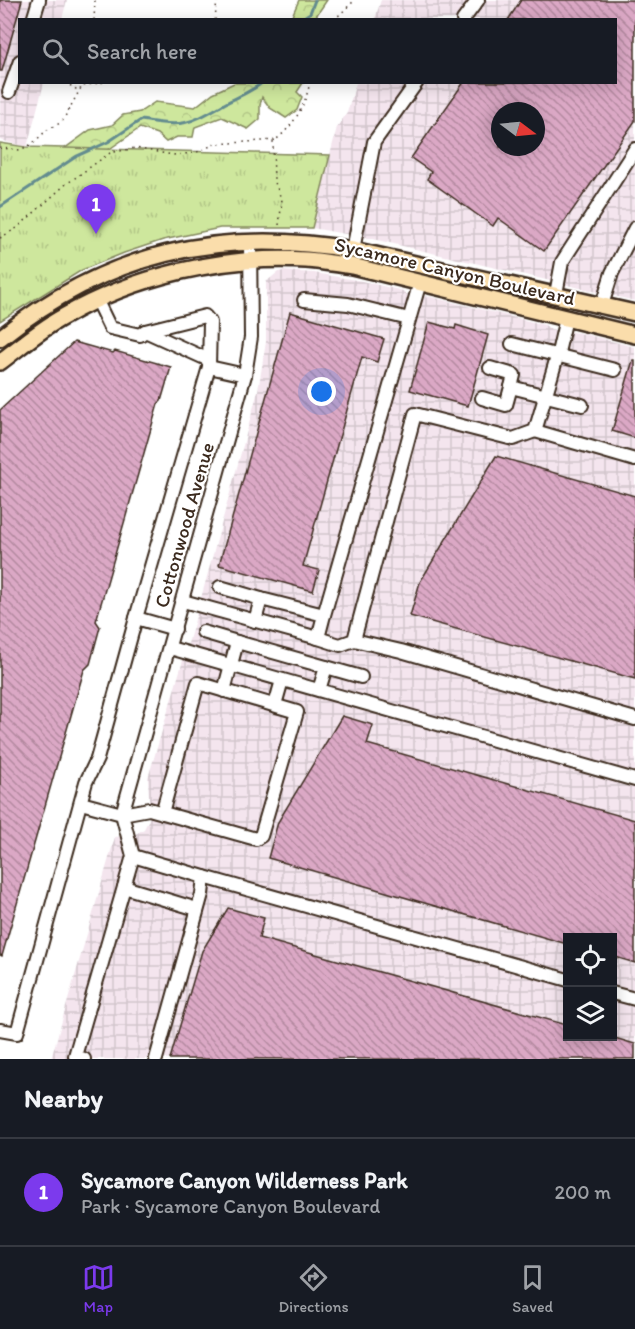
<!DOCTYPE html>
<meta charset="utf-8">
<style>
:root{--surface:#171b24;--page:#20242c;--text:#f1f3f6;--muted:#9ea1a6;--line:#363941;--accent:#7c3aed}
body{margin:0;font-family:Itim,sans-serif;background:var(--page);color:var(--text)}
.controls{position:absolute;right:18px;bottom:18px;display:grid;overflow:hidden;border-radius:0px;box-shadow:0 3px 15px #0003}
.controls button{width:54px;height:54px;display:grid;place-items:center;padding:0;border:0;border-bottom:2px solid var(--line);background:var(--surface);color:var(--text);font:30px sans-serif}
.compass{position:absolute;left:491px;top:102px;width:54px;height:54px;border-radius:50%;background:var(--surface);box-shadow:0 3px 15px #0003;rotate:106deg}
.you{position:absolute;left:322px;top:392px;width:21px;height:21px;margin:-15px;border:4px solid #fff;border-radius:50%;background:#1a73e8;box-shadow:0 0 0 9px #1a73e833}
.badge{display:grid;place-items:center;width:39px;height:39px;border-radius:50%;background:var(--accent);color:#fff;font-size:20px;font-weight:700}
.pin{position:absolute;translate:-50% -50px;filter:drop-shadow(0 2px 3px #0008)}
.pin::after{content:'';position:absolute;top:32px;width:21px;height:18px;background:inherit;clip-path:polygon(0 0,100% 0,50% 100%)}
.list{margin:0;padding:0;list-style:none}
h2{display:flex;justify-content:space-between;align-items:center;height:78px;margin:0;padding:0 24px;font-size:26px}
h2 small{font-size:20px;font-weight:400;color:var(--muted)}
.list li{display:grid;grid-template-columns:39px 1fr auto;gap:18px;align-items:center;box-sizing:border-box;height:108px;padding:0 24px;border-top:2px solid var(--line)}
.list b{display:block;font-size:22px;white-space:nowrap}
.list p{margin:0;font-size:20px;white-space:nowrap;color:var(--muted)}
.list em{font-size:20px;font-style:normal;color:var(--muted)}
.icon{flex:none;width:33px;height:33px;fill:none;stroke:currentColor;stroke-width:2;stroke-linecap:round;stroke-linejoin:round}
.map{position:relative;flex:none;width:635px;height:1059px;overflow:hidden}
.search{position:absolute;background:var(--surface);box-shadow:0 3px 15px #0003;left:18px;right:18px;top:18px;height:66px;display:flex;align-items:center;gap:15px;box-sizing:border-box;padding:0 21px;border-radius:0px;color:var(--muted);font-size:22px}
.sheet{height:186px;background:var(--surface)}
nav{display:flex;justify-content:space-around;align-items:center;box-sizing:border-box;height:84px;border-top:2px solid var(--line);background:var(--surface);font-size:16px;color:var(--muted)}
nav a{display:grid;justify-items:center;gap:3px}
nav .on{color:var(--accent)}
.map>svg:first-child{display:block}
.industrial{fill:url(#industrial-grid);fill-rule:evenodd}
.forest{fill:url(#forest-crowns);stroke:#84885e;stroke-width:1.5}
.park{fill:url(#park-tufts);stroke:#84885e;stroke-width:1.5}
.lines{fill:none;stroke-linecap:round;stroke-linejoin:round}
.stream{stroke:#648c8f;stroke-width:3}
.building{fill:url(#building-back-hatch);stroke:#3b2a1e;stroke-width:1.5;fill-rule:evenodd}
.minor-casing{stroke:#3b2a1e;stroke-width:16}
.major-casing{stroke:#3b2a1e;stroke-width:20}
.path{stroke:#3b2a1e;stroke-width:1.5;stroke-dasharray:1.5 4.5;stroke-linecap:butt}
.minor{stroke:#fff;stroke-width:12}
.major{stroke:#faddab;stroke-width:15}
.labels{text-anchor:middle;stroke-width:4.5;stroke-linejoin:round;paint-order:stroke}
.street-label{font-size:20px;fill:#3b2a1e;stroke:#fff}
</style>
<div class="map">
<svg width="635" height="1059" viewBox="0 0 635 1059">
<defs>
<pattern id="industrial-grid" width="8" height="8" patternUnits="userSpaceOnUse" patternTransform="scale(1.5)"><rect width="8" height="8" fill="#f4e5ee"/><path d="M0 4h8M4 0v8" fill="none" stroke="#d2c5cc"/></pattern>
<pattern id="forest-crowns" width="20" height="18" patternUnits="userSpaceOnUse" patternTransform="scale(1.5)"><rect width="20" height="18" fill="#cee79d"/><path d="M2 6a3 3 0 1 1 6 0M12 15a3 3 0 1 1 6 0" fill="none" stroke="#b2c687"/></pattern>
<pattern id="park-tufts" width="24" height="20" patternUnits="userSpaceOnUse" patternTransform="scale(1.5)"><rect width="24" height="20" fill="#cee79d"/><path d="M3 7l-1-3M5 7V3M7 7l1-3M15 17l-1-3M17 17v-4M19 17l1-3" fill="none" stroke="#b2c687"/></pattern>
<pattern id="building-back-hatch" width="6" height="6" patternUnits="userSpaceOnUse" patternTransform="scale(1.5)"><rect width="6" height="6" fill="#dba8c5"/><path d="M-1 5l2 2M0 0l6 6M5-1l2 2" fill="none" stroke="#b3899f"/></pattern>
</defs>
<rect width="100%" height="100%" fill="#fff"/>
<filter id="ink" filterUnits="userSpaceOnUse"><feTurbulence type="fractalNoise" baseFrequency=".0167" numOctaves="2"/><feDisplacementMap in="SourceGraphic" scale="12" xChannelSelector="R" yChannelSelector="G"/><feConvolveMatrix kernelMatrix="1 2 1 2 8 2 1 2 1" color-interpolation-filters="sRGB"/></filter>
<g filter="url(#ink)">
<g class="industrial">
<polygon points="0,0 67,0 62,19 20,20 20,82 44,83 27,147 0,140"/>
<path d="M381 0H635V301L373 239 312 228 337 127 347 113 356 83 616 82V20L375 19ZM500 111H536V147H500Z"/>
<path d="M283 271 314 273 362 281 403 291 406 294 431 297 545 325 551 330 580 333 635 347V1059H51L115 837 134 835 144 829 150 817 148 778 195 620 258 391 266 342V282L278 272ZM568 938H612V1036H568Z"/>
</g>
<g class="forest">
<polygon points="299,0 327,0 316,16 292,16"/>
<polygon points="234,83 303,83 297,92 302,97 297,110 286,118 270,108 262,97 260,105 260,119 248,129 222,117 195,127 193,137 177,137 166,142 157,134 140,128 105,152 64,149 90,130 112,125 123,115 140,112 155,102 195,107 213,93"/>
</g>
<polygon class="park" points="0,143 26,147 330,155 312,228 220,228 163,240 124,253 82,270 0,321"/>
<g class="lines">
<g class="stream">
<polyline points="299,20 310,13 315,0"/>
<path d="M0 207 77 156 108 142 141 120C185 128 189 124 226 103 239 96 251 92 263 82"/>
</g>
</g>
<g class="building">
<polygon points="0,0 22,0 2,71 0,71"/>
<path d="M521 0H635V121L544 251 498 218 493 226 427 179 431 172 411 158 464 82H615V20H508ZM500 111H536V147H500Z"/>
<polygon points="290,312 384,339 377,362 362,357 303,566 319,570 313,591 219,565"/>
<polygon points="429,322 455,329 456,325 488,335 468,406 410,390"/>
<polygon points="74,342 113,353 115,351 171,367 161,401 158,404 96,621 100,627 90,664 84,670 2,956 0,955 0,410"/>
<polygon points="633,360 635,360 635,438 612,431"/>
<polygon points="496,456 635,496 635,679 410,616 420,582"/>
<polygon points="342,716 373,725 367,744 635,820 635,963 612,956 612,938 567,938 567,944 268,858 278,822"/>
<polygon points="228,908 264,918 259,938 567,1025 567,1036 608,1036 635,1044 635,1059 170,1059 202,951"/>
</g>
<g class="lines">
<defs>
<g id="minor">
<polyline points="33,20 39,0"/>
<polyline points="463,20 478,0"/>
<polyline points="9,92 20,61"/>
<polyline points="353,250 374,142 417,82"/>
<polyline points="556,294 562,262 635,149"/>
<polyline points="96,299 110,328 140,335 145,331 205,316 210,322 209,367 136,618 175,629"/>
<polyline points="304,300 348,304 409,319"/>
<polyline points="602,305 612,273 635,228"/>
<polyline points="145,331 209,360"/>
<polyline points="512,344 615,370"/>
<polyline points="209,367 245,375"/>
<polyline points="490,368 514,375 511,387"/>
<polyline points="482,398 506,405 511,387 582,405"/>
<polyline points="535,431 635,460"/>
<polyline points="220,587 261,599 255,621"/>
<polyline points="183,601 318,638 324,615 261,599"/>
<polyline points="324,615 420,282"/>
<polyline points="203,632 237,642"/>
<polyline points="318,638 340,645 354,640 415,414 513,439 535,431 557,357 566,318"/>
<polyline points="354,640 401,651 635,719"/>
<polyline points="170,648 635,780"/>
<polyline points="326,667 361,677"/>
<polyline points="224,691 237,642 326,667 319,690"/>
<polyline points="275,705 282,680"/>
<polyline points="81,803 122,814 149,809 256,839 261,836 297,712 198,683 162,813"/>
<polyline points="122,814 245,375 251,337 250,241"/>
<polyline points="133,856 204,877"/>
<polyline points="124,887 197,909"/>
<polyline points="612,993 635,999"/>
<polyline points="0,1030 17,1033 86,782 97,759 136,618"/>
<polyline points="84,1059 75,1056 133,856 122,814"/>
<polyline points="156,1059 202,894 204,877 568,980"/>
</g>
<g id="major">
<path d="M0 338C106 253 219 227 353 250L635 313"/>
<path d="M0 362C20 347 41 329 63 317 134 276 224 255 306 260 321 261 337 264 352 266L635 335"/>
</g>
</defs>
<use href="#minor" class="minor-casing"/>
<use href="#major" class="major-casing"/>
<g class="path">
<polyline points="94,20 95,0"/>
<polyline points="215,20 217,0"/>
<polyline points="334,20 355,0"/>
<polyline points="65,82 79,91"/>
<polyline points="0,148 20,150 32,144 47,130 62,122 82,86 104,82"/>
<path d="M279 225 282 201 274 180 273 142C293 127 305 107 310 82"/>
<polyline points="0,238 17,228 65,185 110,153 135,148 173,155 195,153 215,144 277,140"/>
</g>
<use href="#minor" class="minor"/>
<use href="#major" class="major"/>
</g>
</g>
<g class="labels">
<g class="street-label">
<text transform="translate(455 271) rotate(13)" y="7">Sycamore Canyon Boulevard</text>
<text transform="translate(184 525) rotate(-74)" y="7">Cottonwood Avenue</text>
</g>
</g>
</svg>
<div class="controls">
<button><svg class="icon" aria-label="locate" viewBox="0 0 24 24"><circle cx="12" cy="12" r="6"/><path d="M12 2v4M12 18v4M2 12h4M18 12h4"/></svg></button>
<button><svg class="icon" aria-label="layers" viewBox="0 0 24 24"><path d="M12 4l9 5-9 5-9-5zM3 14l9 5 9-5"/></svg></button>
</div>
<svg class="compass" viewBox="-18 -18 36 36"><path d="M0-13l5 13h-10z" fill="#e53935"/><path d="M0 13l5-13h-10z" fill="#9ea1a6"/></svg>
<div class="you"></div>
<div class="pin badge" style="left:96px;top:234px">1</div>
<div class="search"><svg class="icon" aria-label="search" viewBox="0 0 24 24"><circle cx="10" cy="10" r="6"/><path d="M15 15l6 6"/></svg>Search here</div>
</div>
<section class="sheet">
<h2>Nearby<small></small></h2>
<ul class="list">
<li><span class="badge">1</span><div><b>Sycamore Canyon Wilderness Park</b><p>Park · Sycamore Canyon Boulevard</p></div><em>200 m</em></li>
</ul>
</section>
<nav>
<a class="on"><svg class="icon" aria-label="map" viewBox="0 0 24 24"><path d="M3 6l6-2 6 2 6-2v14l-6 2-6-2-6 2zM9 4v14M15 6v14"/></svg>Map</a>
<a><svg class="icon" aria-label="directions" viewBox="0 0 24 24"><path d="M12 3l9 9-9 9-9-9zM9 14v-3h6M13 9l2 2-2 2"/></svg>Directions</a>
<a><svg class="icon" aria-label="saved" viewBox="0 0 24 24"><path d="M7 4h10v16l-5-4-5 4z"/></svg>Saved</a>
</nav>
